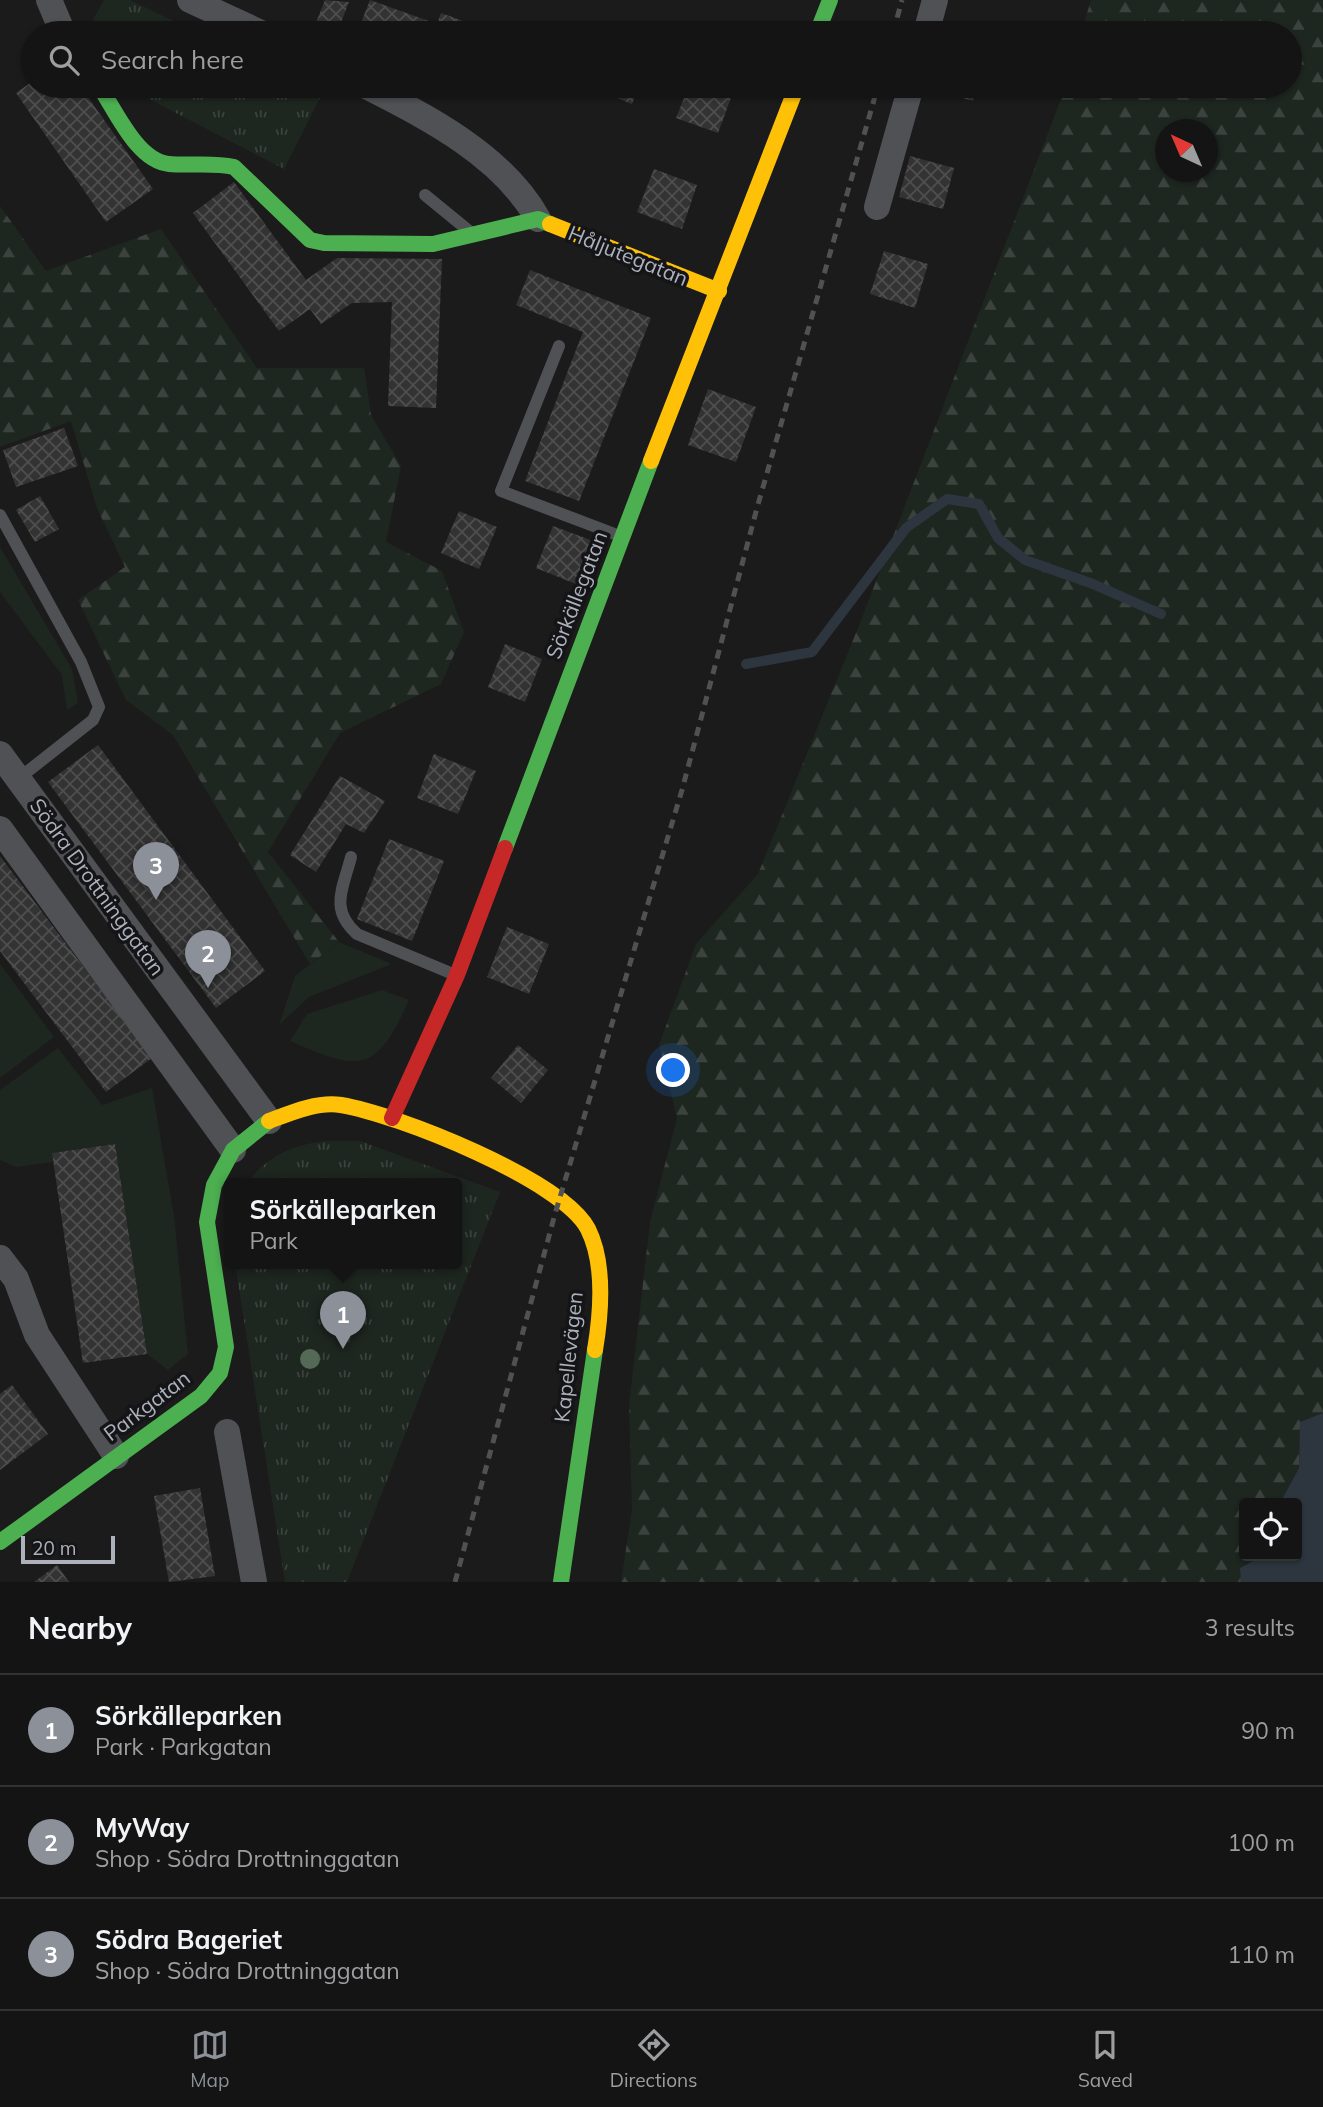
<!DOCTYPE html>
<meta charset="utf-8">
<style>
:root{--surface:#141415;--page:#1d1d1e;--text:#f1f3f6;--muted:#9d9ea0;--line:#333334;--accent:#8c9099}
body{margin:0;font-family:Mulish,sans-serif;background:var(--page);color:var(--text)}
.controls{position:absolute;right:21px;bottom:21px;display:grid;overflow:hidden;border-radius:7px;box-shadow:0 2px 5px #0004}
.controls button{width:63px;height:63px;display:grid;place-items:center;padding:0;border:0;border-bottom:2px solid var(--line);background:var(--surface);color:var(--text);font:35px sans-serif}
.compass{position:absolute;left:1155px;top:119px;width:63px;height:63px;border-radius:50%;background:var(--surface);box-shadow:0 2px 5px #0004;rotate:316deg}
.scale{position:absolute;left:21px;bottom:18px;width:94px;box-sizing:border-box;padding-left:7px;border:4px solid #acb1bc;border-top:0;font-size:19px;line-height:24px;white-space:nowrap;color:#acb1bc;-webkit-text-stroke:5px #151518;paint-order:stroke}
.you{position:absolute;left:674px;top:1071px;width:24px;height:24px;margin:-18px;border:5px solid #fff;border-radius:50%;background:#1a73e8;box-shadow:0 0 0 10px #1a73e833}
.badge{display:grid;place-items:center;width:46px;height:46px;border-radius:50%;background:var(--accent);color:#fff;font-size:23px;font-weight:700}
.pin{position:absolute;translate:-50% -58px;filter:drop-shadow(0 2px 4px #0008)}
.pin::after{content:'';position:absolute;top:37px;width:24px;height:21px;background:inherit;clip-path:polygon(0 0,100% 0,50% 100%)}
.popup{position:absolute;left:224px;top:1178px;width:238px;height:91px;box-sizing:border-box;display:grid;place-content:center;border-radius:7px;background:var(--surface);filter:drop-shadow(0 2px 5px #0005);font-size:23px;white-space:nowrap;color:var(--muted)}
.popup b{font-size:26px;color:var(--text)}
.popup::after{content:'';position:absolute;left:50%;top:100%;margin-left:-14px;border:14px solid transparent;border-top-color:var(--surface)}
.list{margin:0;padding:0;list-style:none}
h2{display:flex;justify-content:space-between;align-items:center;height:91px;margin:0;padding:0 28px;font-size:30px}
h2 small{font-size:23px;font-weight:400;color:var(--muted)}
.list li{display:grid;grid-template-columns:46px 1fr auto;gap:21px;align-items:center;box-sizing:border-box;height:112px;padding:0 28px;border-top:2px solid var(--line)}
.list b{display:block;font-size:26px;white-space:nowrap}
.list p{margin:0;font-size:23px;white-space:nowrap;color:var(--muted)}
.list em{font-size:23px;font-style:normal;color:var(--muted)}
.icon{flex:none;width:38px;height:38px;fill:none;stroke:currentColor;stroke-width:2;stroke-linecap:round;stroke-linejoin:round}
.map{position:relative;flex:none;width:1323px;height:1582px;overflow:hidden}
.search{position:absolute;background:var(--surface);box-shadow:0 2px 5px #0004;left:21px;right:21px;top:21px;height:77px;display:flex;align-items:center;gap:18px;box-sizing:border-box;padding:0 24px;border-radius:38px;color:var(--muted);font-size:26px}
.sheet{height:427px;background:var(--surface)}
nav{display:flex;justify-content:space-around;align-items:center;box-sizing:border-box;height:98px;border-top:2px solid var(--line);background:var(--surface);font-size:19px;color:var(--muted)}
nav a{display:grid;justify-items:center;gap:4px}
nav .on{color:var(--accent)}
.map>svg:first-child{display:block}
.green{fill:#1e2620}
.forest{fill:url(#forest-firs);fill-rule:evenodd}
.park{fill:url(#park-tufts)}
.water{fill:#2d363f}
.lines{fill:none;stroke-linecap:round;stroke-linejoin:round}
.stream{stroke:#2d363f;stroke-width:10}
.building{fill:url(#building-cross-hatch)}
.lane{stroke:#4f5155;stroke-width:12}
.street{stroke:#4f5155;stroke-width:26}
.fast{stroke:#4caf50;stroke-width:16}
.slow{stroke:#ffc107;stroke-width:16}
.jam{stroke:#c62828;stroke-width:16}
.rail{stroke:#4f5153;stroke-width:5;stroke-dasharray:9 7;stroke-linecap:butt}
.tree{fill:#546956}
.labels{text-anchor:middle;stroke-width:7;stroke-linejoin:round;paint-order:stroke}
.street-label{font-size:21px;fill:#acb1bc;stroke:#151518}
</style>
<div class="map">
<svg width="1323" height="1582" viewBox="0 0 1323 1582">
<defs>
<pattern id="forest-firs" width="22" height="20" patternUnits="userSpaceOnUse" patternTransform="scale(1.75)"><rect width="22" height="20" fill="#1e2620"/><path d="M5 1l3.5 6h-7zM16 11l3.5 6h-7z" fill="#3c433e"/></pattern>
<pattern id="park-tufts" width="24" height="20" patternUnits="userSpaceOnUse" patternTransform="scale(1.75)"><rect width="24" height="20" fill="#1e2620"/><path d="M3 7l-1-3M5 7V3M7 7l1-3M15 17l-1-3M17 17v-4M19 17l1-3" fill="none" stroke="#3c433e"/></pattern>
<pattern id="building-cross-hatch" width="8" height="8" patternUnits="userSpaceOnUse" patternTransform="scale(1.75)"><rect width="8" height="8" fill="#333334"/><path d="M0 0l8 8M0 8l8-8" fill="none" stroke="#4e4e4f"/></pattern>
</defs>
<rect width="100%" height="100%" fill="#1b1b1c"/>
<g class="green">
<polygon points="0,547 72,669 78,703 67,710 62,675 0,592"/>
<polygon points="339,942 392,964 309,997 279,1025 295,976"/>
<polygon points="0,964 54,1037 0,1078"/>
<path d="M382 990 409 1000C376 1075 359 1071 290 1041L307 1014Z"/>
<polygon points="58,1048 102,1105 152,1088 174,1216 188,1354 168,1370 147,1354 115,1144 52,1153 53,1162 16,1167 0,1160 0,1090"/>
</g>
<g class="forest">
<path d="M1091 0H1323V1413L1300 1423 1299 1468 1280 1503H1244V1556H1262L1240 1568 1241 1582H621L632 1510 629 1406 650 1222 677 1118 659 1045 696 944 758 874 860 623 1066 86H1290V33H1081ZM1166 130H1208V172H1166Z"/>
<polygon points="0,206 46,271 161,229 257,368 364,368 371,415 401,466 386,542 442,571 464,632 441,684 340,733 268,852 339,942 310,964 173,735 126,700 78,600 125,567 97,508 71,421 0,447"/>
</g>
<g class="park">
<polygon points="104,0 130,0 198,33 86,33"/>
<polygon points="124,86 305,86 322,94 284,169"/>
<path d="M327 1141H360L500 1192 347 1582H285L235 1263H457V1183H248C267 1155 296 1144 327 1141Z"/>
</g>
<polygon class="water" points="1323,1413 1323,1582 1241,1582 1240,1568 1262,1556 1297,1556 1297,1503 1280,1503 1299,1468 1300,1422"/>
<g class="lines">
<polyline class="stream" points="746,664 812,652 906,528 947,499 979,504 998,538 1025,560 1093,584 1161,614"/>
</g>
<g class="building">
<polygon points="325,0 349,2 337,33 315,25"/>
<polygon points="370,0 437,24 441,13 496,33 357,33"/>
<polygon points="609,22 637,33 605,33"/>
<polygon points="510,27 527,33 508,33"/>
<polygon points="33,81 33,86 80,86 153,189 106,222 16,93"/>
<polygon points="512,86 548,86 543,98"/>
<polygon points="587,86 639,86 632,104"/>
<polygon points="689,86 707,86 732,95 718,133 676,118"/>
<polygon points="930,86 978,86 973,101 929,88"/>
<polygon points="910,156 954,168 943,209 899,197"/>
<polygon points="654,169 697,185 682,229 637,212"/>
<polygon points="234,182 306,280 337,258 442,259 436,408 388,406 392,302 352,303 321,324 310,309 279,331 193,213"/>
<polygon points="884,251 928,264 915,308 870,294"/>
<polygon points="530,270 651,318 579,501 525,481 583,332 516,305"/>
<polygon points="708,389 756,407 736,462 688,445"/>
<polygon points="64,428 78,466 16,487 3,450"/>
<polygon points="40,496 59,529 35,542 16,510"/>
<polygon points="459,511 497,527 479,569 441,553"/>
<polygon points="553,526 593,541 576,584 536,568"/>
<polygon points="505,644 542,659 525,702 488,687"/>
<polygon points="98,745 265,971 216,1008 48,782"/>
<polygon points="434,754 476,771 458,814 417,798"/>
<polygon points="340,776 385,801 364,833 346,824 316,872 290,855"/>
<polygon points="389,839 444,861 412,941 357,919"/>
<polygon points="0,856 152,1058 106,1092 0,951"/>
<polygon points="507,927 549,944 529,994 487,977"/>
<polygon points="518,1045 548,1070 521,1103 491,1078"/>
<polygon points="115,1144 147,1354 83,1363 52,1153"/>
<polygon points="12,1385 48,1434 0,1470 0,1394"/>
<polygon points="200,1488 215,1576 169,1582 154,1496"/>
<polygon points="57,1565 69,1582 34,1582"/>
</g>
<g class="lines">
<g class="lane">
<polyline points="425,195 469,231"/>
<polyline points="559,346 501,491 620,536"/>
<polyline points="0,515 81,662 99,707 93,720 18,779"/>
<path d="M351 857C343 889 329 909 357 934L453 974"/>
</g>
<g class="street">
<polyline points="49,0 63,33"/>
<polyline points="190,0 261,33"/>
<polyline points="926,33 935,0"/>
<path d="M366 86C429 118 503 156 538 219"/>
<polyline points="877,207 911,86"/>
<polyline points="0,754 269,1121"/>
<polyline points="0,829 233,1150"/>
<polyline points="0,1258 16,1279 37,1335 116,1456"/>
<polyline points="227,1432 254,1582"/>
</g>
<g class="fast">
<polyline points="817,33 830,0"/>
<path d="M99 86C116 111 137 161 169 164 191 166 212 162 234 167L310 240 324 243 433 244 538 219 550 224"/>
<polyline points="505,848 651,461"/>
<polyline points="0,1542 201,1396 220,1373 226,1347 207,1222 214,1185 233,1150 269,1121"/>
<polyline points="561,1582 595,1350"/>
</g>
<g class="slow">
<polyline points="550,224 719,291"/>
<polyline points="651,461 797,86"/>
<path d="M269 1121C290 1113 318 1101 341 1105 396 1114 563 1180 588 1229 605 1263 601 1314 595 1350"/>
</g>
<polyline class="jam" points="392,1118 457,975 505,848"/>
<g class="rail">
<polyline points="893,33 902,0"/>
<polyline points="455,1582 555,1214 682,790 757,508 878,86"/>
</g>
</g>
<circle class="tree" cx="310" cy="1359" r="10"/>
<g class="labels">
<g class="street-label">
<text transform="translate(628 256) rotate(22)" y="7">Håljutegatan</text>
<text transform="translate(577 595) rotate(-69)" y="7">Sörkällegatan</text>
<text transform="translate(97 887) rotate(54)" y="7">Södra Drottninggatan</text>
<text transform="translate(569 1357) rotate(-84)" y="7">Kapellevägen</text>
<text transform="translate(147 1406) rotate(-37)" y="7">Parkgatan</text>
</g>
</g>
</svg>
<div class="controls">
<button><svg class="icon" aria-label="locate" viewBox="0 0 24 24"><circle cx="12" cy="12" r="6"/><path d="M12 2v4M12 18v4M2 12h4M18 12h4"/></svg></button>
</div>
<svg class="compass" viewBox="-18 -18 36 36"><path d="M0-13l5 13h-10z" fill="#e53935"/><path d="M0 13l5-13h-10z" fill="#9d9ea0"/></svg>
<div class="scale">20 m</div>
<div class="you"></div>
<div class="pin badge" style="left:343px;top:1349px">1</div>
<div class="popup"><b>Sörkälleparken</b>Park</div>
<div class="pin badge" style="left:208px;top:988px">2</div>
<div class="pin badge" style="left:156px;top:900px">3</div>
<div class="search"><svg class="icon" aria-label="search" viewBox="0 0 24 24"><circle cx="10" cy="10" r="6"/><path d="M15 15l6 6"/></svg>Search here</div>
</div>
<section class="sheet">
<h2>Nearby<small>3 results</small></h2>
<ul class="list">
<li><span class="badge">1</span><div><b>Sörkälleparken</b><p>Park · Parkgatan</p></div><em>90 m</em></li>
<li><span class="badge">2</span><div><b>MyWay</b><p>Shop · Södra Drottninggatan</p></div><em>100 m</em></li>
<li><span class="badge">3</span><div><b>Södra Bageriet</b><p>Shop · Södra Drottninggatan</p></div><em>110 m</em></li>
</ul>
</section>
<nav>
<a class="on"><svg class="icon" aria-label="map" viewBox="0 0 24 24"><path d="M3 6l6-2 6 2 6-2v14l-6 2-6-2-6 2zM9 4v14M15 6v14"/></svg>Map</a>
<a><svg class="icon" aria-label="directions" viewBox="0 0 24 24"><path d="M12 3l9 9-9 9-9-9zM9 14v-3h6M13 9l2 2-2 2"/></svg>Directions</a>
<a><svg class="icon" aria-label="saved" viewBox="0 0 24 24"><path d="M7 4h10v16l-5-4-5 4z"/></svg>Saved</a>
</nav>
